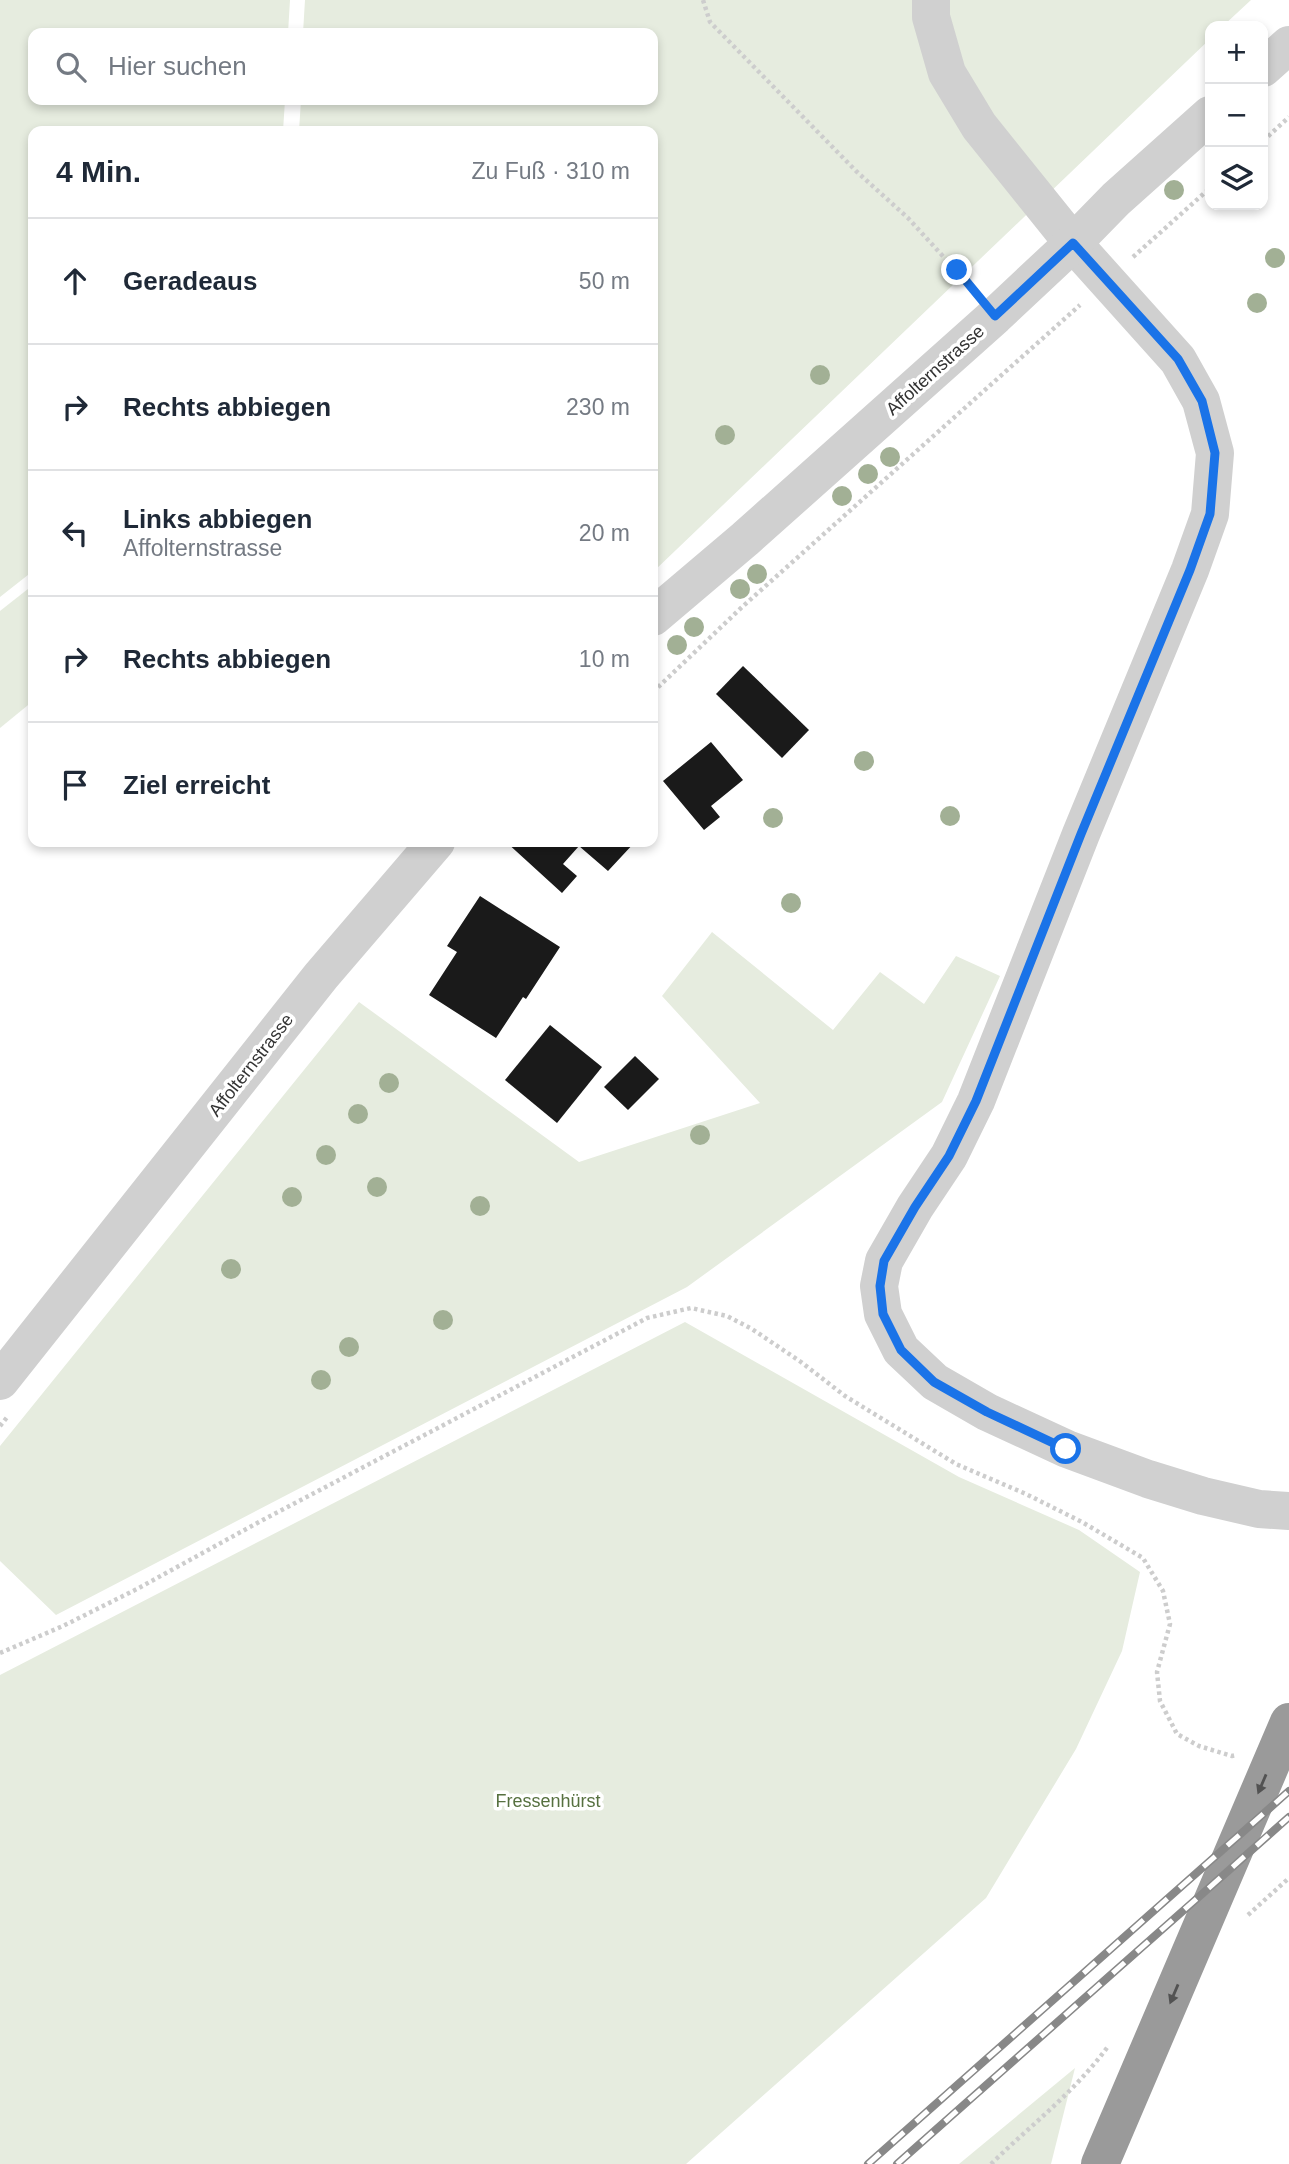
<!DOCTYPE html>
<html lang="de">
<meta charset="utf-8">
<style>
:root{--surface:#fff;--page:#f2f2f3;--text:#1f2937;--muted:#747a83;--line:#e0e1e3}
body{margin:0;font-family:Arial,sans-serif;background:var(--page);color:var(--text)}
.controls{position:absolute;right:21px;top:21px;display:grid;overflow:hidden;border-radius:14px;box-shadow:0 4px 10px #0003}
.controls button{width:63px;height:63px;display:grid;place-items:center;padding:0;border:0;border-bottom:2px solid var(--line);background:var(--surface);color:var(--text);font:35px sans-serif}
.stop{position:absolute;width:21px;height:21px;margin:-16px;border:5px solid #1a73e8;border-radius:50%;background:#fff}
.stop.end{background:#1a73e8;border-color:#fff;box-shadow:0 2px 7px #0008}
.list{margin:0;padding:0;list-style:none}
h2{display:flex;justify-content:space-between;align-items:center;height:91px;margin:0;padding:0 28px;font-size:30px}
h2 small{font-size:23px;font-weight:400;color:var(--muted)}
.list li{display:grid;grid-template-columns:46px 1fr auto;gap:21px;align-items:center;box-sizing:border-box;height:126px;padding:0 28px;border-top:2px solid var(--line)}
.list b{display:block;font-size:26px;white-space:nowrap}
.list p{margin:0;font-size:23px;white-space:nowrap;color:var(--muted)}
.list em{font-size:23px;font-style:normal;color:var(--muted)}
.icon{flex:none;width:38px;height:38px;fill:none;stroke:currentColor;stroke-width:2;stroke-linecap:round;stroke-linejoin:round}
.map{position:relative;flex:none;width:1289px;height:2164px;overflow:hidden}
.search{position:absolute;background:var(--surface);box-shadow:0 4px 10px #0003;left:28px;top:28px;width:630px;height:77px;display:flex;align-items:center;gap:18px;box-sizing:border-box;padding:0 24px;border-radius:14px;color:var(--muted);font-size:26px}
.panel{position:absolute;background:var(--surface);box-shadow:0 4px 10px #0003;left:28px;top:126px;width:630px;height:721px;border-radius:14px}
.map>svg:first-child{display:block}
.green{fill:#e6ecdf}
.building{fill:#1a1a1a}
.lines{fill:none;stroke-linecap:round;stroke-linejoin:round}
.path{stroke:#cdcdcd;stroke-width:4.5;stroke-dasharray:3.5 3.5;stroke-linecap:butt}
.minor{stroke:#d0d0d0;stroke-width:38}
.highway{stroke:#9a9a9a;stroke-width:38}
.rail-casing{stroke:#888;stroke-width:8}
.rail{stroke:#fff;stroke-width:5;stroke-dasharray:16;stroke-linecap:butt}
.tree{fill:#a2b095}
.oneway{fill:#525252}
.route{stroke:#1a73e8;stroke-width:9}
.labels{text-anchor:middle;stroke-width:7;stroke-linejoin:round;paint-order:stroke}
.street-label{font-size:18px;fill:#333;stroke:#fff}
.park-label{font-size:18px;fill:#56703f;stroke:#fff}
</style>
<div class="map">
<svg width="1289" height="2164" viewBox="0 0 1289 2164">
<rect width="100%" height="100%" fill="#fff"/>
<g class="green">
<polygon points="0,0 290,0 288,33 33,33 33,100 285,100 283,131 33,131 33,571 0,597"/>
<polygon points="305,0 1251,0 1223,26 1210,26 1210,39 653,572 653,131 299,131 301,100 653,100 653,33 303,33"/>
<polygon points="33,585 33,701 0,728 0,611"/>
<polygon points="712,932 833,1030 880,972 924,1004 956,956 1000,976 942,1102 687,1287 56,1615 0,1561 0,1446 359,1002 579,1162 760,1103 662,996"/>
<polygon points="685,1322 959,1477 1079,1530 1140,1572 1122,1651 1076,1749 986,1898 686,2164 0,2164 0,1675"/>
<polygon points="1075,2068 1051,2164 959,2164"/>
</g>
<g class="building">
<polygon points="743,666 809,730 782,758 716,694"/>
<polygon points="711,742 743,780 711,806 720,817 704,830 663,781"/>
<polygon points="506,842 635,842 608,871 579,846 563,864 577,876 562,893"/>
<polygon points="480,896 560,947 526,999 523,997 496,1038 429,995 457,952 447,946"/>
<polygon points="550,1025 602,1067 557,1123 505,1080"/>
<polygon points="635,1056 659,1079 628,1110 604,1087"/>
</g>
<g class="lines">
<g class="path">
<polyline points="703,0 710,22 856,171 908,218 972,288"/>
<polyline points="1263,141 1289,117"/>
<polyline points="1133,257 1210,188"/>
<polyline points="653,692 741,608 1080,305"/>
<polyline points="0,1426 8,1416"/>
<polyline points="0,1653 63,1626 137,1589 259,1522 647,1318 691,1308 727,1316 752,1329 801,1362 845,1396 956,1464 1026,1494 1082,1522 1143,1558 1163,1591 1170,1624 1157,1672 1160,1701 1177,1734 1199,1746 1232,1756 1237,1755"/>
<polyline points="1248,1915 1289,1878"/>
<path d="M991 2164C1032 2124 1075 2092 1109 2045"/>
</g>
<g class="minor">
<polyline points="931,0 931,17 947,73 979,126 1073,243 1178,360 1201,401 1215,453 1210,514 1190,570 1081,834 976,1101 949,1156 915,1207 884,1261 879,1286 883,1314 901,1350 935,1382 987,1412 1067,1449 1148,1479 1203,1496 1259,1509 1289,1511"/>
<polyline points="1263,68 1289,45"/>
<polyline points="653,617 745,539 995,316 1073,243 1116,199 1210,115"/>
<polyline points="0,1381 321,976 436,842"/>
</g>
<polyline class="highway" points="1100,2164 1289,1722"/>
<defs>
<g id="rail">
<polyline points="868,2164 1289,1791"/>
<polyline points="897,2164 1289,1817"/>
</g>
</defs>
<use href="#rail" class="rail-casing"/>
<use href="#rail" class="rail"/>
</g>
<g class="tree">
<circle cx="1174" cy="190" r="10"/>
<circle cx="1275" cy="258" r="10"/>
<circle cx="1257" cy="303" r="10"/>
<circle cx="820" cy="375" r="10"/>
<circle cx="725" cy="435" r="10"/>
<circle cx="890" cy="457" r="10"/>
<circle cx="868" cy="474" r="10"/>
<circle cx="842" cy="496" r="10"/>
<circle cx="757" cy="574" r="10"/>
<circle cx="740" cy="589" r="10"/>
<circle cx="694" cy="627" r="10"/>
<circle cx="677" cy="645" r="10"/>
<circle cx="864" cy="761" r="10"/>
<circle cx="950" cy="816" r="10"/>
<circle cx="773" cy="818" r="10"/>
<circle cx="791" cy="903" r="10"/>
<circle cx="389" cy="1083" r="10"/>
<circle cx="358" cy="1114" r="10"/>
<circle cx="700" cy="1135" r="10"/>
<circle cx="326" cy="1155" r="10"/>
<circle cx="377" cy="1187" r="10"/>
<circle cx="292" cy="1197" r="10"/>
<circle cx="480" cy="1206" r="10"/>
<circle cx="231" cy="1269" r="10"/>
<circle cx="443" cy="1320" r="10"/>
<circle cx="349" cy="1347" r="10"/>
<circle cx="321" cy="1380" r="10"/>
</g>
<defs><path id="oneway-solid" d="M-6-.8H1V-3.2L6.5 0L1 3.2V.8H-6Z" transform="scale(1.75)"/></defs>
<g class="oneway">
<use href="#oneway-solid" transform="translate(1262 1784) rotate(113)"/>
<use href="#oneway-solid" transform="translate(1174 1994) rotate(113)"/>
</g>
<g class="lines">
<polyline class="route" points="957,270 995,316 1073,243 1178,359 1202,401 1215,453 1210,514 1190,570 1081,834 976,1101 949,1156 915,1207 884,1261 880,1286 883,1314 901,1350 934,1382 987,1412 1066,1449"/>
</g>
<g class="labels">
<g class="street-label">
<text transform="translate(935 370) rotate(-42)" y="6">Affolternstrasse</text>
<text transform="translate(251 1065) rotate(-52)" y="6">Affolternstrasse</text>
</g>
<g class="park-label">
<text x="548" y="1807">Fressenhürst</text>
</g>
</g>
</svg>
<div class="controls">
<button>+</button>
<button>−</button>
<button><svg class="icon" aria-label="layers" viewBox="0 0 24 24"><path d="M12 4l9 5-9 5-9-5zM3 14l9 5 9-5"/></svg></button>
</div>
<div class="stop" style="left:1066px;top:1449px"></div>
<div class="stop end" style="left:957px;top:270px"></div>
<div class="search"><svg class="icon" aria-label="search" viewBox="0 0 24 24"><circle cx="10" cy="10" r="6"/><path d="M15 15l6 6"/></svg>Hier suchen</div>
<section class="panel">
<h2>4 Min.<small>Zu Fuß · 310 m</small></h2>
<ul class="list">
<li><svg class="icon" aria-label="ahead" viewBox="0 0 24 24"><path d="M12 20V5M6 11l6-6 6 6"/></svg><div><b>Geradeaus</b></div><em>50 m</em></li>
<li><svg class="icon" aria-label="right" viewBox="0 0 24 24"><path d="M7 20v-9h11M14 6l5 5-5 5"/></svg><div><b>Rechts abbiegen</b></div><em>230 m</em></li>
<li><svg class="icon" aria-label="left" viewBox="0 0 24 24"><path d="M17 20v-9H6M10 6l-5 5 5 5"/></svg><div><b>Links abbiegen</b><p>Affolternstrasse</p></div><em>20 m</em></li>
<li><svg class="icon" aria-label="right" viewBox="0 0 24 24"><path d="M7 20v-9h11M14 6l5 5-5 5"/></svg><div><b>Rechts abbiegen</b></div><em>10 m</em></li>
<li><svg class="icon" aria-label="arrive" viewBox="0 0 24 24"><path d="M6 21V4h12l-3 4 3 4H6"/></svg><div><b>Ziel erreicht</b></div></li>
</ul>
</section>
</div>
